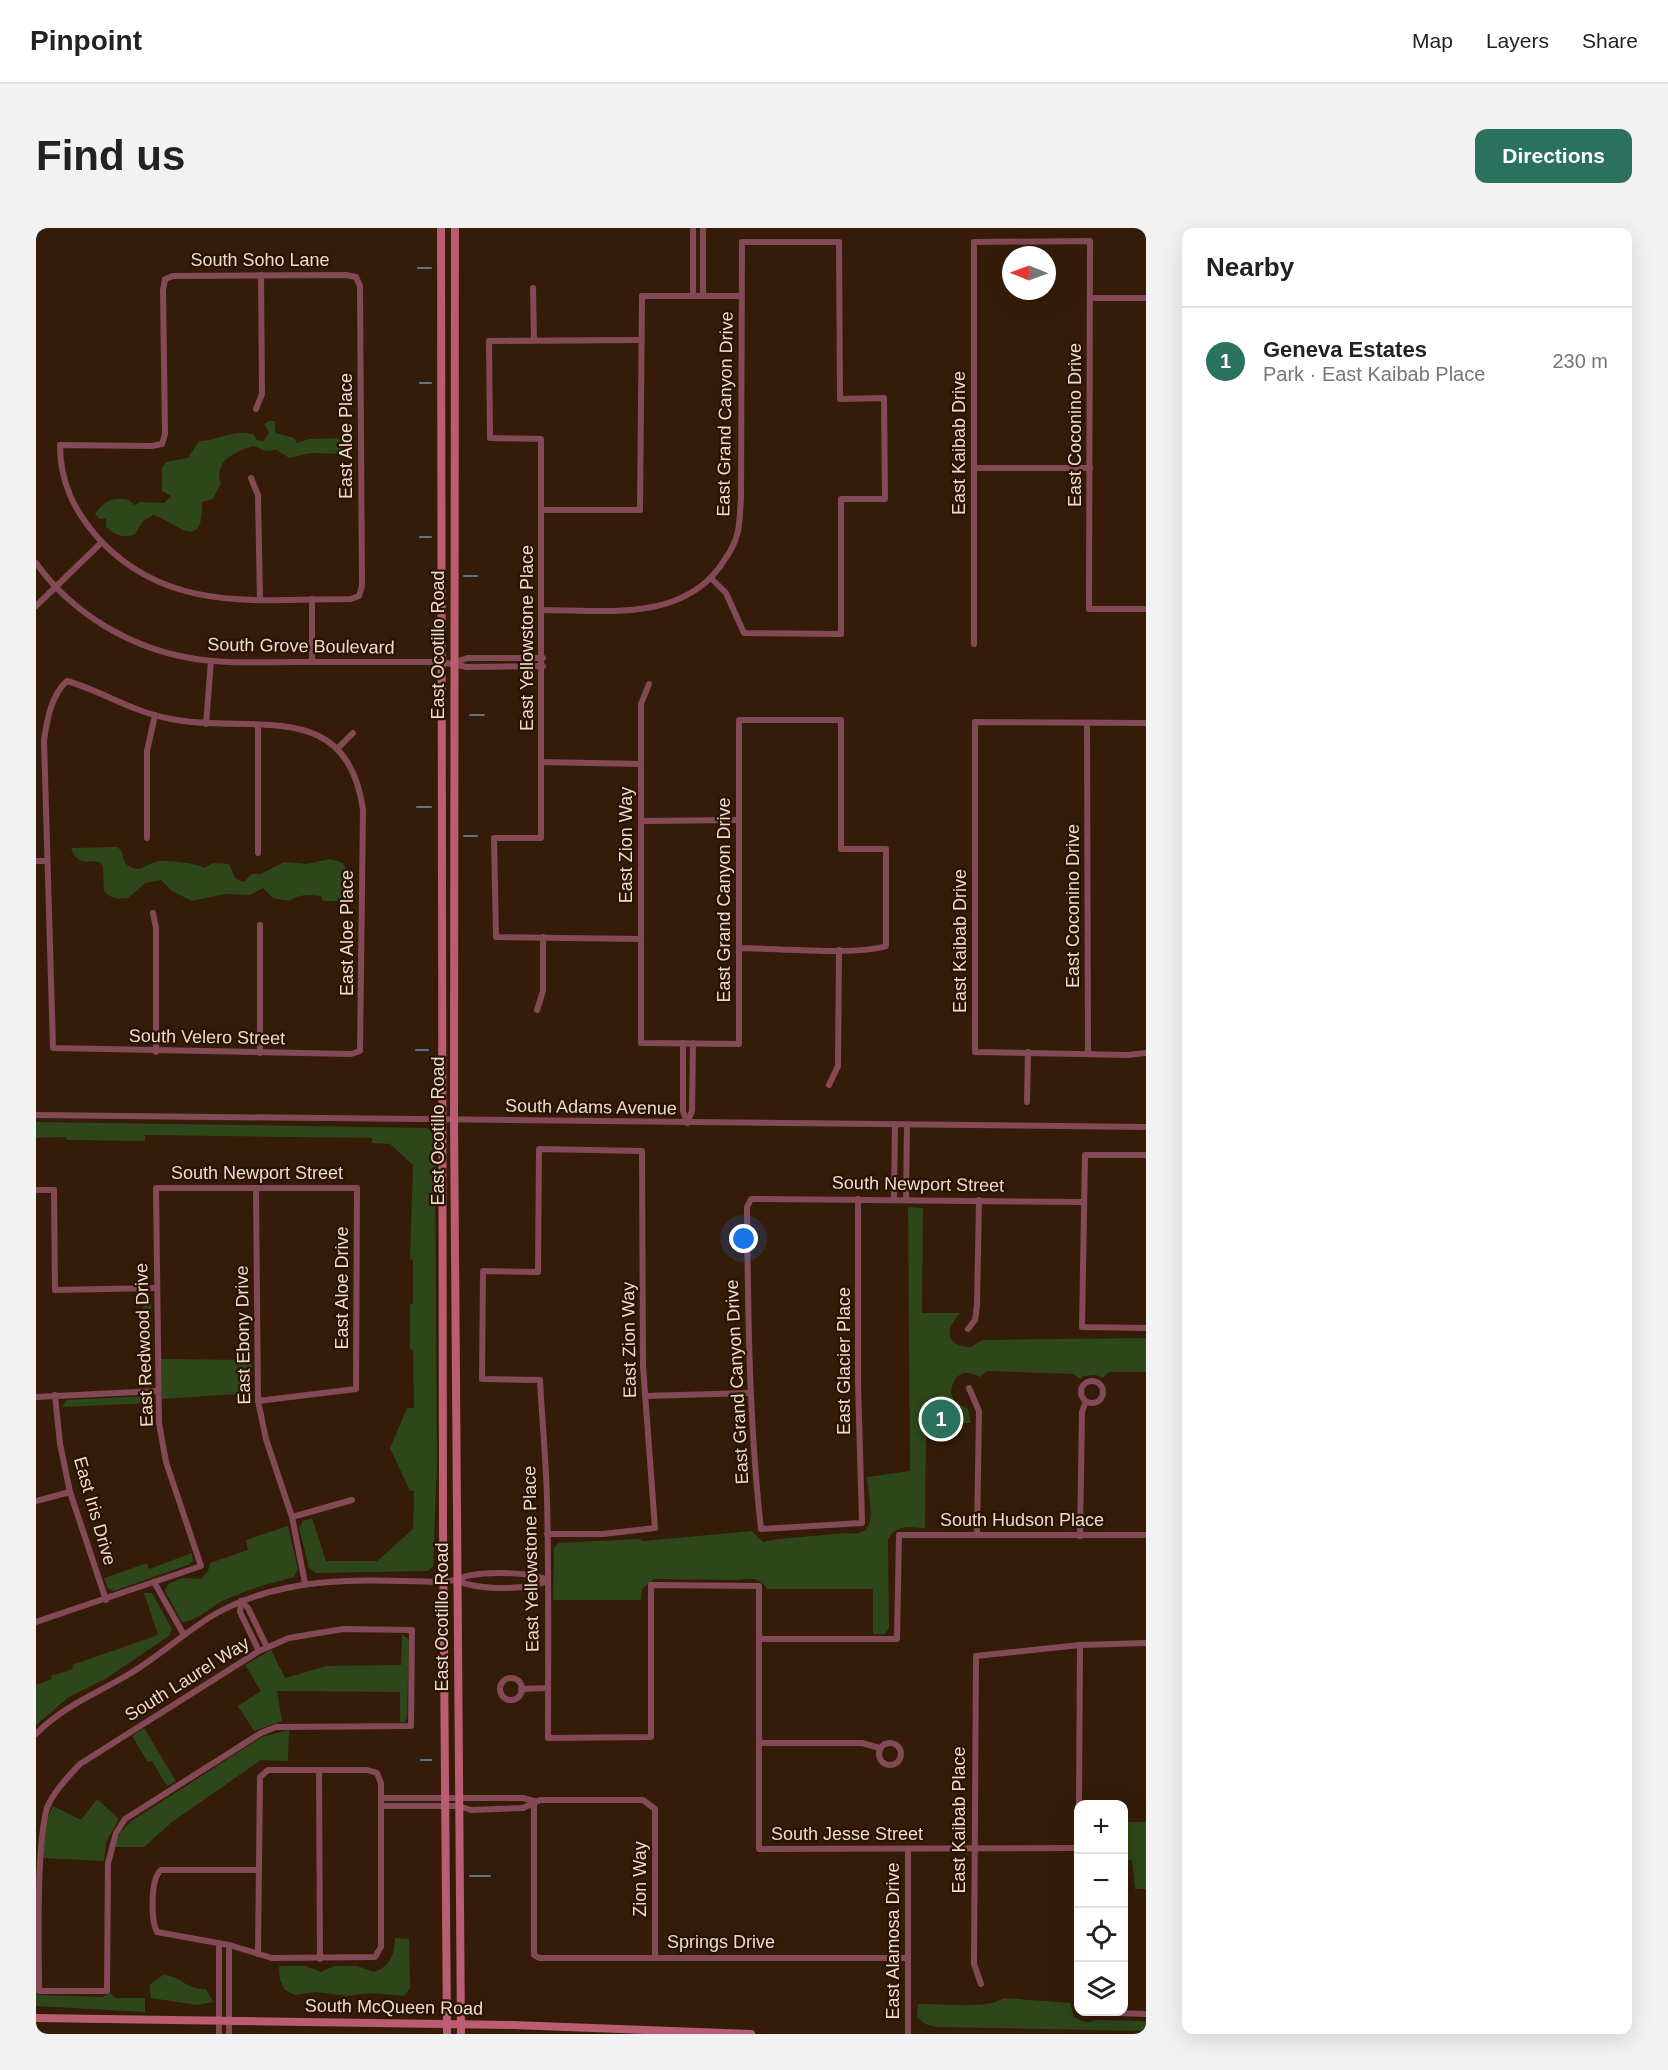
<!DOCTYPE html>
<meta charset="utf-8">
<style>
:root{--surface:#fff;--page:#f2f2f2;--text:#222;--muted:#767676;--line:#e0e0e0;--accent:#2a725e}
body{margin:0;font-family:Arial,sans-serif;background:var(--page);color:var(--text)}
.controls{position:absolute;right:18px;bottom:18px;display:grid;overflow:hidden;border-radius:12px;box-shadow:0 6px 24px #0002}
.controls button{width:54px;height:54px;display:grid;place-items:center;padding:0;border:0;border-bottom:2px solid var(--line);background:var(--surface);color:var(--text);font:30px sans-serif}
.compass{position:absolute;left:966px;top:18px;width:54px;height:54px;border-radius:50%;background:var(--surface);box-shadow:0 6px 24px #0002;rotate:271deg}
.you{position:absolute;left:708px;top:1011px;width:21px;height:21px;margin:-15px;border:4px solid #fff;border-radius:50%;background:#1a73e8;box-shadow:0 0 0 9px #1a73e833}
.badge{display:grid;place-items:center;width:39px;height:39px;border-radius:50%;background:var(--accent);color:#fff;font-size:20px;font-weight:700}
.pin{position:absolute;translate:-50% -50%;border:3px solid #fff;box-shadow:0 2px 6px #0006}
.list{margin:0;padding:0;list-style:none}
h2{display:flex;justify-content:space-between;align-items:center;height:78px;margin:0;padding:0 24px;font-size:26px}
h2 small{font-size:20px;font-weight:400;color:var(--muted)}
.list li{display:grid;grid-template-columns:39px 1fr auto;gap:18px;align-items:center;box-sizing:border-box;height:108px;padding:0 24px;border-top:2px solid var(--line)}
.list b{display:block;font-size:22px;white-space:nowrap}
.list p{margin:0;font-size:20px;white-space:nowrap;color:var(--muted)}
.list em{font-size:20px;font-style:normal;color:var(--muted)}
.icon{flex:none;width:33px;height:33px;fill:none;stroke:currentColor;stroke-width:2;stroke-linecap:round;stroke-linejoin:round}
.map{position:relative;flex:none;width:1110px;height:1806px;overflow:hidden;border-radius:12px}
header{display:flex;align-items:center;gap:36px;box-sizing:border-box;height:84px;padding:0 30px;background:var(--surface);border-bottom:2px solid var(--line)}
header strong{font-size:28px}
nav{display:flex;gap:33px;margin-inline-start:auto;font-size:21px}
.intro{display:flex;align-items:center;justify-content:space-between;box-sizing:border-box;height:144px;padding:0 36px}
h1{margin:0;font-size:42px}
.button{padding:15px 27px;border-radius:12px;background:var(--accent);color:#fff;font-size:21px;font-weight:700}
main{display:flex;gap:36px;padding:0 36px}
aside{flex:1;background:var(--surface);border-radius:12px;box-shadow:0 6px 24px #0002}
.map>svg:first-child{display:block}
.green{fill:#2d461a}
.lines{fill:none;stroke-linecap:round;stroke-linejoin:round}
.stream{stroke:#597688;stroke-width:2}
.minor{stroke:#844956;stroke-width:6}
.secondary{stroke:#ba5c72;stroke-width:8}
.labels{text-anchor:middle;stroke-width:4.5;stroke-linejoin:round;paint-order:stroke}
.street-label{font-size:18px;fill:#ecdbd0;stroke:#2a1301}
</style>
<header>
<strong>Pinpoint</strong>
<nav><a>Map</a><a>Layers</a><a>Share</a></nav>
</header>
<div class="intro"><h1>Find us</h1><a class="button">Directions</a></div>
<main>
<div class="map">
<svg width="1110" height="1806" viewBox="0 0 1110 1806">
<rect width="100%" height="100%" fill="#351c08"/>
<g class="green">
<path d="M233 193H239V205L258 210 261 215 273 211 314 210C309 231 294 225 278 225 269 225 261 229 253 230L241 222 230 223 218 218C200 223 177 233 185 255L177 271 166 274C167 327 141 294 117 287L106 294 99 306C88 311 79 307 70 299V290L64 291 59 286C67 273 78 268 93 272L98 277 105 274 128 275 135 268 126 263V240L130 234 152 230 163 213C183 213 197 201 217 206L221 212 228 213 233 204 228 196Z"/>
<path d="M81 619 85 622 89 635C102 646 106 639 119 634 128 631 160 635 168 640L177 635 193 636 199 650 208 654 216 646H225L248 634 271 636 294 631 307 635C316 650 306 658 305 673H287L285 668C276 667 260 666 254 673L237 670 227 660 214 667 189 666 156 673 136 663 125 652 109 655 92 670C82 671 75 671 68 663L67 639 64 634C48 633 42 637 35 620Z"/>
<polygon points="0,894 392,900 399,910 401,1237 397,1338 392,1343 280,1345 273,1340 263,1300 267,1293 276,1290 290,1333 341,1333 377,1301 378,1263 374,1263 354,1220 371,1180 378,1180 377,1122 374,1121 374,1076 377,1076 377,1032 374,1031 377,937 354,916 336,915 336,910 109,907 109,913 31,912 30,909 0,910"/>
<path d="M872 979 887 980 886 1085H925C908 1100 909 1119 935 1119L946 1112 1110 1110V1144H1073L1067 1150 1060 1147 1047 1148 1045 1151 1037 1146 951 1143 944 1149C928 1140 917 1147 915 1164L918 1173 932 1181 935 1195H890L889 1300C873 1300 862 1295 852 1311L853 1400 849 1406H837V1361H731C725 1351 715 1349 704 1352L618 1351 606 1361 605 1372H517L518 1320 522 1315 602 1311 608 1313 716 1303 727 1314 742 1311 809 1305C847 1312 832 1271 831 1249L874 1243Z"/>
<polygon points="107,1068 115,1074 115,1151 113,1156 107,1158"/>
<polygon points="125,1131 216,1132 216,1165 126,1171"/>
<polygon points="111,1168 116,1175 26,1179 31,1172"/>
<path d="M252 1298 262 1341 258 1349C235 1355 213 1361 191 1371 175 1377 163 1393 146 1394L129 1363 132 1356 147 1350 165 1351 172 1343 174 1335 212 1322 210 1312Z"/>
<polygon points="156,1325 157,1333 152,1337 78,1363 72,1360 68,1350 111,1335 113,1341"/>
<polygon points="108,1365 116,1365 136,1401 134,1407 71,1450 33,1469 0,1497 0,1457 16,1451 15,1448 37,1441 36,1437 122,1407"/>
<polygon points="366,1406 373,1412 371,1489 369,1494 364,1494 364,1464 241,1463 246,1493 218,1503 202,1478 225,1463 209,1437 235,1422 249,1450 291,1438 365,1437"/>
<polygon points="108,1500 140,1553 131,1558 116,1533 112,1534 96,1508"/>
<polygon points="253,1502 252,1533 225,1532 136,1594 108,1619 78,1619 84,1605 94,1594 226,1509"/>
<polygon points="61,1571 83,1591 70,1614 68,1633 6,1630 11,1592 17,1578 45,1592"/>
<polygon points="1088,1594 1110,1594 1110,1661 1099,1661 1096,1632 1088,1632"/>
<path d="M359 1710 373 1711 374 1760 368 1768 335 1765 311 1768 280 1764 259 1767 249 1762 244 1752 243 1738H270L285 1744 298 1738H321L338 1744C355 1738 358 1727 359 1710Z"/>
<path d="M127 1747C147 1748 149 1762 170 1761L177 1774 161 1777 115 1770 113 1757Z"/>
<polygon points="0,1764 2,1767 67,1769 74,1765 79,1770 109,1770 109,1784 0,1778"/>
<path d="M967 1770 1034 1775 1038 1789C1046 1793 1051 1796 1059 1792L1110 1793V1803L901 1799 889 1796 881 1789 882 1776C902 1775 953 1782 967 1770Z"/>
</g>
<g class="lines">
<g class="stream">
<polyline points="382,40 395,40"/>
<polyline points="384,155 395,155"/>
<polyline points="384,309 395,309"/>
<polyline points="428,348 441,348"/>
<polyline points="434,487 448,487"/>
<polyline points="381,579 395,579"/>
<polyline points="428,608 441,608"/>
<polyline points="380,822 392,822"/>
<polyline points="385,1532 395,1532"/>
<polyline points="434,1648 454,1648"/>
</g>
<g class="minor">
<polyline points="667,0 667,68"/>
<path d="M310 47 320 49 324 58 326 358 323 368 315 371C223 371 132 386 63 311 38 283 24 254 24 217L115 218 126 216 129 206 127 62 129 51 137 48Z"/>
<polyline points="497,60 498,112"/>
<polyline points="657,68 657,0"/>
<polyline points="1054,70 1110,70"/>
<polyline points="220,181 226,166 225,47"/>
<polyline points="938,240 1054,240"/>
<polyline points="215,250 222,267 224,371"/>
<polyline points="506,282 604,282 606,68 705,68"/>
<path d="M0 335C37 387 98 422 160 431 193 436 227 434 260 434 309 434 357 434 406 434L431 439 507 438"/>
<polyline points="276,371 276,434"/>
<polyline points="0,378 66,314"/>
<path d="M506 382C567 382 642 394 683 340 691 328 699 318 702 303 704 293 704 282 705 271L706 14H803L804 171 848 170 849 271H805V406L708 405 690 365 675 350"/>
<polyline points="938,416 938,14 1054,13 1053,381 1110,381"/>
<polyline points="418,435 431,430 507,430"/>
<path d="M31 453C66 463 96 484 135 491 213 507 312 467 327 582L324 823 315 826 17 820 8 512C11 492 15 467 31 453Z"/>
<path d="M613 456 605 476V815L703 816V492H805V621H850V718C820 728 738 720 703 720"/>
<polyline points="1051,495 1052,826"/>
<polyline points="1110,495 939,494 939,824 1091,827 1110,825"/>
<polyline points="170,496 175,433"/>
<polyline points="222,497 222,625"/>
<polyline points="301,521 317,505"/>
<polyline points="506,534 605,536"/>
<polyline points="605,593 703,592"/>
<polyline points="111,610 111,523 119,487"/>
<polyline points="0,633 11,633"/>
<polyline points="117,685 120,700 120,824"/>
<polyline points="224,697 224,825"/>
<polyline points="605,711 460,709 458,610 505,610 505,211 454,210 453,113 605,112"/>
<polyline points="501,782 507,763 507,709"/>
<polyline points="647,815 647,883 651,895"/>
<polyline points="793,857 802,838 803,722"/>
<polyline points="991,874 992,824"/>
<polyline points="0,887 1110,899"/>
<polyline points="651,895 656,883 657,815"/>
<polyline points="1110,927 1049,927 1046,1099 1110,1100"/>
<polyline points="220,961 222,1173 230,1211 256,1289 269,1355"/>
<polyline points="0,962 18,962 19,1062 120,1060"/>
<polyline points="858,970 859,897"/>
<polyline points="870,970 871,897"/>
<path d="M822 971V1155L826 1295 725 1301C713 1193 712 1087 711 979L715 971 1048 974"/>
<polyline points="932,1101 939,1092 941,1078 943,972"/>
<circle cx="1056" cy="1164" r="11"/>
<polyline points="933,1160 943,1183 941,1306"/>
<polyline points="19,1167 24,1216 34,1264 70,1372"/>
<polyline points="609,1168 713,1165"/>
<polyline points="0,1169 121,1163"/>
<polyline points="0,1273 34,1264"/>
<polyline points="256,1289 316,1272"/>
<path d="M511 1306H567L619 1300 607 1138 606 923 503 921 502 1044 447 1043 446 1151 504 1152C506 1192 510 1231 511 1271 513 1351 512 1430 512 1510L615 1509V1357L723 1358V1621L1042 1620"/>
<polyline points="1044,1308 1046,1184 1050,1173"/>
<path d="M422 1353C443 1362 492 1363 512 1352"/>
<polyline points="118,1354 148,1407"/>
<polyline points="205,1373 204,1384 223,1423"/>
<polyline points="205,1373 212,1380 231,1419"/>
<polyline points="0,1394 165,1338 130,1234 123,1195 120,960 321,960 320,1161 222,1173"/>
<path d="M307 1401 376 1402 375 1498 240 1499 225 1505 89 1591 80 1605 72 1635 71 1763H3C3 1718 0 1619 11 1580 18 1563 31 1550 44 1536L223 1423 253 1410Z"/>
<polyline points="723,1411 861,1411 863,1307 1110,1307"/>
<circle cx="475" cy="1461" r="11"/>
<polyline points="485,1461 512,1460"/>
<path d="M0 1506C27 1478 62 1465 95 1445 125 1427 151 1402 181 1385 252 1346 329 1352 407 1354 419 1353 425 1349 435 1347 455 1344 495 1344 512 1352"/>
<circle cx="854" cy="1526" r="11"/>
<polyline points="723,1515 826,1515 844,1520"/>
<polyline points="283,1542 284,1731"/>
<polyline points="345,1570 487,1570 498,1573"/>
<polyline points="498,1573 498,1727 503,1730 872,1730"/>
<polyline points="1043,1576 1044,1417"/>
<polyline points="345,1578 423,1578 435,1582 487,1580 504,1572 607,1572 619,1581 619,1729"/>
<polyline points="193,1717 193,1806"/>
<path d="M222 1726 224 1549 232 1542H331L341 1545 345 1555V1719L339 1729 236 1730 193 1717 121 1704C115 1693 114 1651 125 1642H222"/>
<polyline points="945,1756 938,1736 940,1428 1044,1417 1110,1415"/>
<polyline points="1048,1784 1110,1786"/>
<polyline points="183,1806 183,1715"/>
<polyline points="872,1806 872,1621"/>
</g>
<g class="secondary">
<polyline points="405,0 407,1298 411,1806"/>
<polyline points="419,0 418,892 425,1806"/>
<polyline points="0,1790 477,1797 715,1806"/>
</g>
</g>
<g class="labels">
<g class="street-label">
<text x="224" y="38">South Soho Lane</text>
<text transform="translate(689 186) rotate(-89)" y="6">East Grand Canyon Drive</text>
<text transform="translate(1039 197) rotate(-90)" y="6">East Coconino Drive</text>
<text transform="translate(310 208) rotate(-90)" y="6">East Aloe Place</text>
<text transform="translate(923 215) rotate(-90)" y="6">East Kaibab Drive</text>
<text transform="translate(491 410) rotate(-90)" y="6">East Yellowstone Place</text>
<text transform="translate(402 417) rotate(-90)" y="6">East Ocotillo Road</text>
<text transform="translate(265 418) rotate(1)" y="6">South Grove Boulevard</text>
<text transform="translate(590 617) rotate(-90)" y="6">East Zion Way</text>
<text transform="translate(688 672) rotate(-90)" y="6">East Grand Canyon Drive</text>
<text transform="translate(1037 678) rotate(-90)" y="6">East Coconino Drive</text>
<text transform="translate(311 705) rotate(-90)" y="6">East Aloe Place</text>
<text transform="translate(924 713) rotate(-90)" y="6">East Kaibab Drive</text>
<text transform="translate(171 809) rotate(1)" y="6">South Velero Street</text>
<text transform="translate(555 879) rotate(1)" y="6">South Adams Avenue</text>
<text transform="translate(402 903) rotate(-90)" y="6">East Ocotillo Road</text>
<text x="221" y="951">South Newport Street</text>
<text transform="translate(882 956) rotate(1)" y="6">South Newport Street</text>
<text transform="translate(306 1060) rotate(-90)" y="6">East Aloe Drive</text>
<text transform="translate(207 1107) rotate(-91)" y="6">East Ebony Drive</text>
<text transform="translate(593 1112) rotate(-91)" y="6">East Zion Way</text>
<text transform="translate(108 1117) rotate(-92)" y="6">East Redwood Drive</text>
<text transform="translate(808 1133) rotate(-90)" y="6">East Glacier Place</text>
<text transform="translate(701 1154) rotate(-93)" y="6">East Grand Canyon Drive</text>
<text transform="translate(59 1283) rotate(74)" y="6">East Iris Drive</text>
<text x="986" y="1298">South Hudson Place</text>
<text transform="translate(495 1331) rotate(-91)" y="6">East Yellowstone Place</text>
<text transform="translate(406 1389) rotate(-90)" y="6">East Ocotillo Road</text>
<text transform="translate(151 1451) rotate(-32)" y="6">South Laurel Way</text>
<text transform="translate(923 1592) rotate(-90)" y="6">East Kaibab Place</text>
<text x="811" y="1612">South Jesse Street</text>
<text transform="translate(604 1651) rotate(-90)" y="6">Zion Way</text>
<text transform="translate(857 1713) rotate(-90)" y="6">East Alamosa Drive</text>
<text x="685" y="1720">Springs Drive</text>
<text transform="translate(358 1779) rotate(1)" y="6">South McQueen Road</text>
</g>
</g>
</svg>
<div class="controls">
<button>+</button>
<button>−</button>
<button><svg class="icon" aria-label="locate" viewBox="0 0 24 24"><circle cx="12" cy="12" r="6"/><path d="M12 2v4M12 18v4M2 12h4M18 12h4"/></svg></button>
<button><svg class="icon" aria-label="layers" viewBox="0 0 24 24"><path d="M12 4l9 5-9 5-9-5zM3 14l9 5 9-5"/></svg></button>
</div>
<svg class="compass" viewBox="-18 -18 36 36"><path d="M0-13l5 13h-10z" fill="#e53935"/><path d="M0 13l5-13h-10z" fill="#767676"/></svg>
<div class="you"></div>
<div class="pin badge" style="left:905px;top:1191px">1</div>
</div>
<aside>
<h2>Nearby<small></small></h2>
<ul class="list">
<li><span class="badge">1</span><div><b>Geneva Estates</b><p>Park · East Kaibab Place</p></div><em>230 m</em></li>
</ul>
</aside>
</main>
